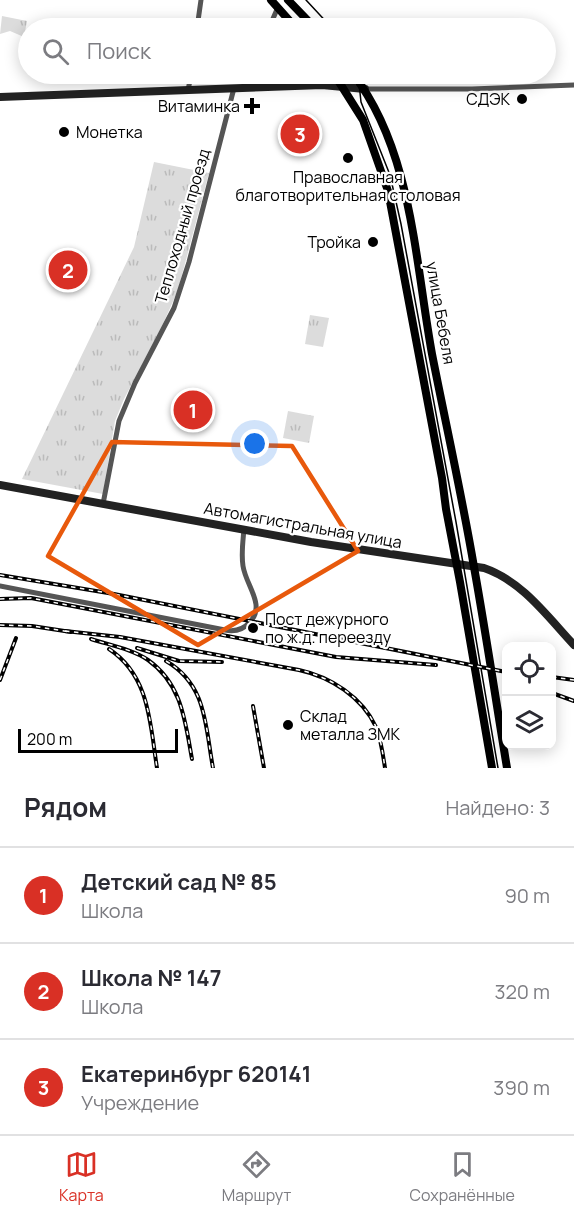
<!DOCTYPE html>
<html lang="ru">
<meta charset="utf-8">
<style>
:root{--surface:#fff;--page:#f7f7f7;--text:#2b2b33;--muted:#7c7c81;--line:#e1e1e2;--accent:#d93025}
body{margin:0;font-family:Manrope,sans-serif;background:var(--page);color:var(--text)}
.controls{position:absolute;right:18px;bottom:18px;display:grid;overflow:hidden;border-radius:12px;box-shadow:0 3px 15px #0003}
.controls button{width:54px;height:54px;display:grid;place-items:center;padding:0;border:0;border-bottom:2px solid var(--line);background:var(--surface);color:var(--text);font:30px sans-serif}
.scale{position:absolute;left:18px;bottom:15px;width:160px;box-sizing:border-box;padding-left:6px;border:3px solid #000;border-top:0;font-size:16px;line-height:21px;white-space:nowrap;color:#000;-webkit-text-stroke:4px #fff;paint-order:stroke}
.you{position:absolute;left:255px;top:444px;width:21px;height:21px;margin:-15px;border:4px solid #fff;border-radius:50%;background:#1a73e8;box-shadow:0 0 0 9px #1a73e833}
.badge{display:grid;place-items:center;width:39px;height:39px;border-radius:50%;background:var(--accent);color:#fff;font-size:20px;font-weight:700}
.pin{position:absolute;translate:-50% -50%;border:3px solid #fff;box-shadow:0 2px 6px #0006}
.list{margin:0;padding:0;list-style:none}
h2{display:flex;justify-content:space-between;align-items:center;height:78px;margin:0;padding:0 24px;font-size:26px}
h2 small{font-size:20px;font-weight:400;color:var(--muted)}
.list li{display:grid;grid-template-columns:39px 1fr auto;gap:18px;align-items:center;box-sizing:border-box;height:96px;padding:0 24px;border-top:2px solid var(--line)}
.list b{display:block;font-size:22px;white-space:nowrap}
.list p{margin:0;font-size:20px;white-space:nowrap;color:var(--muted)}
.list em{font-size:20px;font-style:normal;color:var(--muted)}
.icon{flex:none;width:33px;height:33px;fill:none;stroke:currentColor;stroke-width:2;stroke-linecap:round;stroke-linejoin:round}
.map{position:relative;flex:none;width:574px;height:768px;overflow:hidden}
.search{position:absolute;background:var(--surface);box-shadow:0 3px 15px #0003;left:18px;right:18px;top:18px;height:66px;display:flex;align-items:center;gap:15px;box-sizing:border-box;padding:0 21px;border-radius:33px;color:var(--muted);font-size:22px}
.sheet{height:366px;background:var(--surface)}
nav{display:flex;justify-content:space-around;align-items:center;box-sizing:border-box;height:84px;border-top:2px solid var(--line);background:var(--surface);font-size:16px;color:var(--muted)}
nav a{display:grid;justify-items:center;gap:3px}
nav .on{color:var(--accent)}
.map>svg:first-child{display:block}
.park{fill:url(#park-tufts)}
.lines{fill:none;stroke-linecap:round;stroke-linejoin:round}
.minor{stroke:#555;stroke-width:5}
.secondary{stroke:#222;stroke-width:8}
.primary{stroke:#000;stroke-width:8}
.tram{stroke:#000;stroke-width:1.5}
.rail-casing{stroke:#000;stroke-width:4}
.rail{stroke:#fff;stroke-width:1.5;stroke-dasharray:4.5;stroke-linecap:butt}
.marked{fill:none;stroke:#e8590c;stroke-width:4.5;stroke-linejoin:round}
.poi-dot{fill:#000;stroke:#fff;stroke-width:2}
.labels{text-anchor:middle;stroke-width:4.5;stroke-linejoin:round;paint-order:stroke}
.poi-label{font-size:16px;fill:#000;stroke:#fff;text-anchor:end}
.street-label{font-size:16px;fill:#000;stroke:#fff}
</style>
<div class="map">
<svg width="574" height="768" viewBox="0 0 574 768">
<defs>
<pattern id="park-tufts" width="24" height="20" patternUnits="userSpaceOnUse" patternTransform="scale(1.5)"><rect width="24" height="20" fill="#dcdcdc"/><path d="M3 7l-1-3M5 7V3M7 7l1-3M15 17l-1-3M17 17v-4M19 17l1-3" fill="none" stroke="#bbb"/></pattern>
</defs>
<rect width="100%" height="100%" fill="#fff"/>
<g class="park">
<polygon points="2,16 27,21 24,37 10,31 0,34"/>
<polygon points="154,162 209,173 178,290 163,324 124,399 115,421 103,494 22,479 134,247"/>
<polygon points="310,315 329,318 323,347 305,344"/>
<polygon points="288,411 314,416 309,443 283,438"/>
</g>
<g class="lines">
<g class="minor">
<polyline points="197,28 201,0"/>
<polyline points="269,28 278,7"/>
<polyline points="249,87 251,74"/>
<polyline points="365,89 472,89 574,85"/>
<polyline points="188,91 191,74"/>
<polyline points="103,504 119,421 135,383 174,308 189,262 234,88"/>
<path d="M0 586 225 630C235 632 243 630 250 622 266 605 246 586 243 566 241 554 243 541 244 529"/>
</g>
<g class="secondary">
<polyline points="0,97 322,85 365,89"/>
<path d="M0 485 311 542 484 568C522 581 547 616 574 645"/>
</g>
<g class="primary">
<polyline points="271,0 296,28"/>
<polyline points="288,0 315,28"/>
<polyline points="334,74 363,120 388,191 442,478 446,509 460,582 492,768"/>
<path d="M353 74C412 150 415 261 432 354 446 425 462 496 474 567 486 634 496 701 507 768"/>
</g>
<g class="tram">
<polyline points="306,0 332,28"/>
<polyline points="358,74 361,102 390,175 401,224 456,522 498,768"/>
</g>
<defs>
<g id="rail">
<polyline points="0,575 114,594 506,672"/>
<polyline points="0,599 31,598 336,657 436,665"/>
<polyline points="0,625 32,626 71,632"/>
<path d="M65 631 120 637 299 670C331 677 362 697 376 727 381 739 383 755 385 768"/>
<path d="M91 639C109 645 132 649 148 660 182 684 185 721 192 759"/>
<polyline points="137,648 179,661 222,662"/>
<path d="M109 649C150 676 150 724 157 768"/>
<path d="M166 661C207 685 205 725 213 768"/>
<polyline points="552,677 574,680"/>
<polyline points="0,680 16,638"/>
<polyline points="552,693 574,701"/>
<polyline points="253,706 264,768"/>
</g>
</defs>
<use href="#rail" class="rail-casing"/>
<use href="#rail" class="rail"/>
</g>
<path class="marked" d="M112 442 292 446 358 551 198 645 48 556Z"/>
<g class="poi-dot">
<circle cx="522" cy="99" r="6"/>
<path d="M249 97h6v6h6v6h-6v6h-6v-6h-6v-6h6z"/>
<circle cx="64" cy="132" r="6"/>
<circle cx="348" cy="158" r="6"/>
<circle cx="373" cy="242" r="6"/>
<circle cx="253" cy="628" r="6"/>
<circle cx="288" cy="725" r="6"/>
</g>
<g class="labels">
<g class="poi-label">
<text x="510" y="105">СДЭК</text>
<text x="240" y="112">Витаминка</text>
<text x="76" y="138" text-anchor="start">Монетка</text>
<text x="348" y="183" text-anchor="middle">Православная<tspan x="348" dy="18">благотворительная столовая</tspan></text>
<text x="361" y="248">Тройка</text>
<text x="265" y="625" text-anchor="start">Пост дежурного<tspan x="265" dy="18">по ж.д. переезду</tspan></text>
<text x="300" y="722" text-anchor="start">Склад<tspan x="300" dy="18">металла ЗМК</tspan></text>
</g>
<g class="street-label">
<text transform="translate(182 226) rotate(-74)" y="6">Теплоходный проезд</text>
<text transform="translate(441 313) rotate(80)" y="6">улица Бебеля</text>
<text transform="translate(303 525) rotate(10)" y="6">Автомагистральная улица</text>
</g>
</g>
</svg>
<div class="controls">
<button><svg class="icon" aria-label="locate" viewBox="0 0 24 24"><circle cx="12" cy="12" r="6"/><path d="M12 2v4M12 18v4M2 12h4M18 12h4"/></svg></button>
<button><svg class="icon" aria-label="layers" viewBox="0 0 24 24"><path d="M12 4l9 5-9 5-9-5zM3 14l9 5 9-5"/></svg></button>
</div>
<div class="scale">200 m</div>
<div class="you"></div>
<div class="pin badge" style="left:193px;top:410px">1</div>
<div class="pin badge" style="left:68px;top:270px">2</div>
<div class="pin badge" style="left:300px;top:134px">3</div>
<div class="search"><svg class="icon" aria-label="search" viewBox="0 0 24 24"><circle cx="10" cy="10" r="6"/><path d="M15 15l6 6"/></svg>Поиск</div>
</div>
<section class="sheet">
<h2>Рядом<small>Найдено: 3</small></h2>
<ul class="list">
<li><span class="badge">1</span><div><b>Детский сад № 85</b><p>Школа</p></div><em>90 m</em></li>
<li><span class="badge">2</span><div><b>Школа № 147</b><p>Школа</p></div><em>320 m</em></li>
<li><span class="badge">3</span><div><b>Екатеринбург 620141</b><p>Учреждение</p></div><em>390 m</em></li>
</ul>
</section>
<nav>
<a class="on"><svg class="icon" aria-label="map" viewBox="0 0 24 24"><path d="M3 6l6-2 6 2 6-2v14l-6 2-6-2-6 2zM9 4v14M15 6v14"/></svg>Карта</a>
<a><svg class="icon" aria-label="directions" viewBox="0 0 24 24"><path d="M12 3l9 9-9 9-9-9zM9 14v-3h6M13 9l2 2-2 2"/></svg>Маршрут</a>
<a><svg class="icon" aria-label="saved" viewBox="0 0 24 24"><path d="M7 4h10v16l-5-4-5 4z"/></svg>Сохранённые</a>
</nav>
